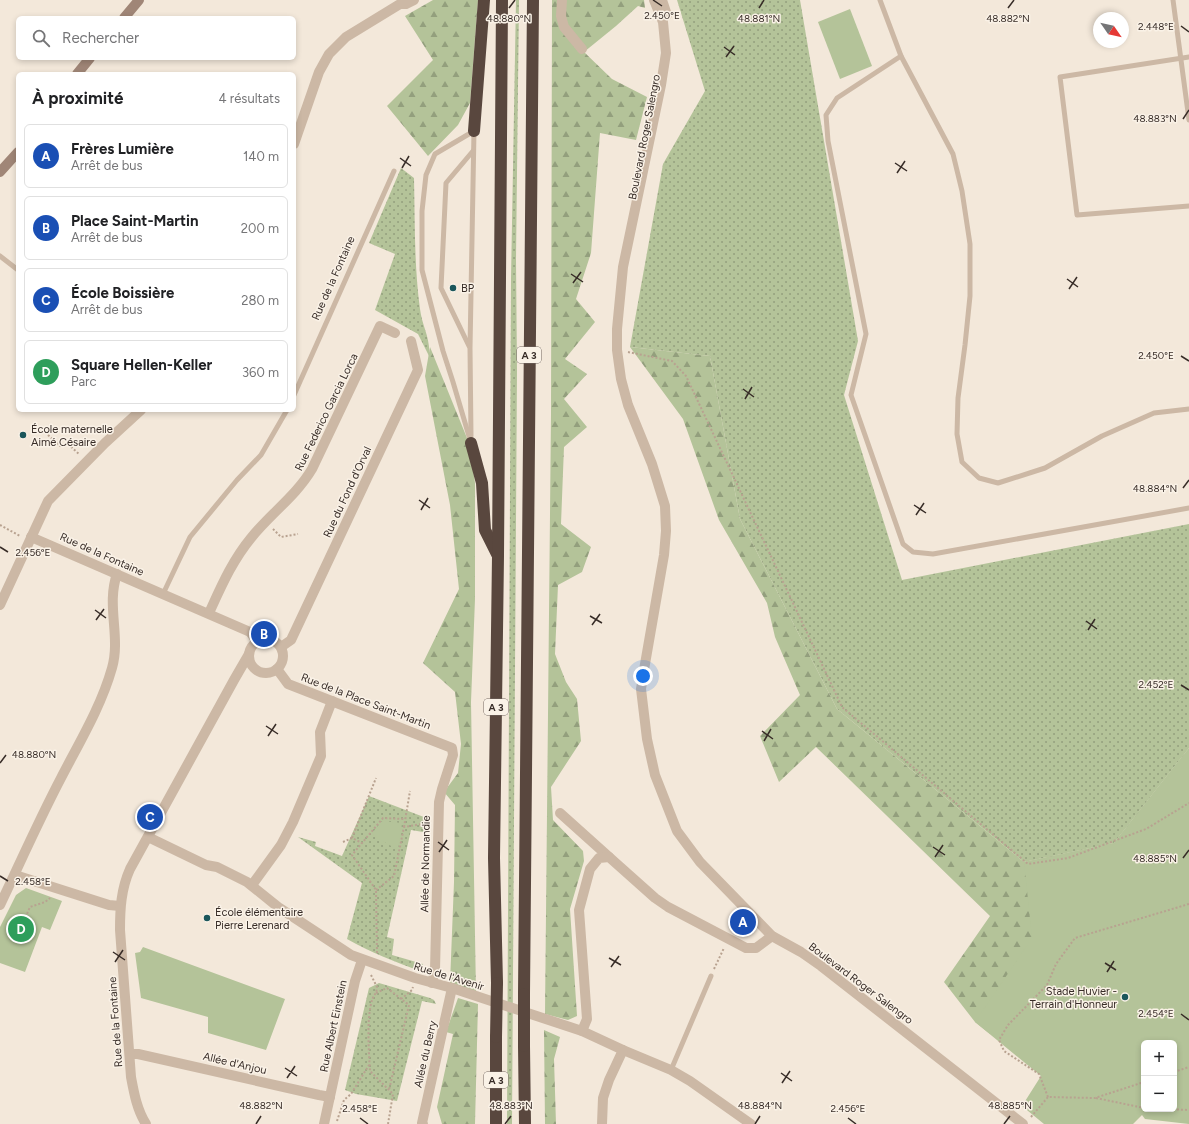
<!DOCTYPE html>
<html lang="fr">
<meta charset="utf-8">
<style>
:root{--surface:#fff;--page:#f2f2f2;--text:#202124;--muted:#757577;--line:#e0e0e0;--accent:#1a73e8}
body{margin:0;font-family:Figtree,sans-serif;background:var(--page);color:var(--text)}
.controls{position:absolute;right:12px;bottom:12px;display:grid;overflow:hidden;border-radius:6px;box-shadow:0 2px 6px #0003}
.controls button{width:36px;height:36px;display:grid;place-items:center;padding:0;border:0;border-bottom:1px solid var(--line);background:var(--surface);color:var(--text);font:20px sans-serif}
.compass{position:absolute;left:1093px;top:12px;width:36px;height:36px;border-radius:50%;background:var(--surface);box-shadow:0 2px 6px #0003;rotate:124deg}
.you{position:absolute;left:643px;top:676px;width:14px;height:14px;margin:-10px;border:3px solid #fff;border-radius:50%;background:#1a73e8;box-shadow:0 0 0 6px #1a73e833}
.badge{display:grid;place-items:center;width:26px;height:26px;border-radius:50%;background:var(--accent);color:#fff;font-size:13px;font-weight:700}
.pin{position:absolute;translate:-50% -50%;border:2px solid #fff;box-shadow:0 1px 4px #0006}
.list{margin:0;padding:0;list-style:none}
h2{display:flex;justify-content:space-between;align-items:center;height:52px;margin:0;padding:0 16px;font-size:17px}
h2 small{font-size:13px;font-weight:400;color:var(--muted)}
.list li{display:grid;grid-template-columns:26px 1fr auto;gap:12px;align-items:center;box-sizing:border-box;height:64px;margin:0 8px 8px;padding:0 8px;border:1px solid var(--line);border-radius:6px}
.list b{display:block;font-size:15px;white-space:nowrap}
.list p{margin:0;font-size:13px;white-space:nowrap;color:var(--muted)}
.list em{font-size:13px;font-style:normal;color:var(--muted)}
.icon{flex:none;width:22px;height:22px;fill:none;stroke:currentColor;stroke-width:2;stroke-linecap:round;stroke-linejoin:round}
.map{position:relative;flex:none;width:1189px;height:1124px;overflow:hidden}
.search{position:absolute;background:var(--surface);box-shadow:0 2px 6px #0003;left:16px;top:16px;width:280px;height:44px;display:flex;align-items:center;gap:10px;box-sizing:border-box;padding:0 14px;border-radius:6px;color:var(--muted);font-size:15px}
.panel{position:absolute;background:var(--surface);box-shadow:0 2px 6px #0003;left:16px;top:72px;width:280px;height:340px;border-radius:6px}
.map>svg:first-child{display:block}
.grass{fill:url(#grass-dots)}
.forest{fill:url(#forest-firs)}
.green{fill:#b4c399;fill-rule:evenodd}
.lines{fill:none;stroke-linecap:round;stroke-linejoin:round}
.path{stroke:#b8a290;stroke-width:2;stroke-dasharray:2 2;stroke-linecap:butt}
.lane{stroke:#ccb8a5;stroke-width:5}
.street{stroke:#ccb8a5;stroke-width:10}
.secondary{stroke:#a08677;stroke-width:10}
.highway{stroke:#59473e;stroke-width:12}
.highway-bridge{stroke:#59473e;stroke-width:12}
.ticks{fill:none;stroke:#372c27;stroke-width:1.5}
.poi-dot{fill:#1a565b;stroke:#faf2e7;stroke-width:1.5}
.labels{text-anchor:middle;stroke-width:3;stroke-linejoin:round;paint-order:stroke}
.shield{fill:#faf2e7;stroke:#726761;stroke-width:1}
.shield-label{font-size:10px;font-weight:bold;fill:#372c27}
.street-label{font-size:11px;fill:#372c27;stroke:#faf2e7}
.poi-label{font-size:11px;fill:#372c27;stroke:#faf2e7;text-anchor:start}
.ticks-label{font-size:10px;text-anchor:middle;fill:#372c27;stroke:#faf2e7;stroke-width:3;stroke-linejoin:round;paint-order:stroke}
</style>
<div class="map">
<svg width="1189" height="1124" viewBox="0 0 1189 1124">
<defs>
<pattern id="grass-dots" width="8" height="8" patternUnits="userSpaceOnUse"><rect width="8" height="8" fill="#b4c399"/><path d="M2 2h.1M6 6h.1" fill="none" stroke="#939f7d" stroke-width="1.8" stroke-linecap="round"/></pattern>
<pattern id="forest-firs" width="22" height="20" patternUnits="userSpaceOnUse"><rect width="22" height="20" fill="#b4c399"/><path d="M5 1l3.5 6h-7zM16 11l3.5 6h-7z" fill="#939f7d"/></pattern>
</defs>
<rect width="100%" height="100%" fill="#f3e8da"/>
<g class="grass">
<polygon points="516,0 519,0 516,260 517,370 512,1124 507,1124 511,279"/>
<polygon points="677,0 800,0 858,341 844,395 902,580 1189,524 1189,748 1114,843 1024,862 837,709 740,519 710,356 630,347 663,164 705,91"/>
<path d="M401 168 414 178C415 221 414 265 420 309 422 326 431 339 429 356L418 334 375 310 395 254 369 243Z"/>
<path d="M369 796 429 819V833L411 830 387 937 394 939 392 955 423 964 420 971C395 962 370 952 347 939L362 883 298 837 316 842 315 846 342 856Z"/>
<polygon points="379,983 430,998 434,1000 436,1004 422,1001 397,1101 356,1094 345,1090 369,988"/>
</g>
<g class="forest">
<polygon points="433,0 478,0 470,103 458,125 428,156 387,106 433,60 405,16"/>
<polygon points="552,0 644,0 645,8 638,6 616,26 584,52 612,79 647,97 636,140 600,133 591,253 576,299 595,322 565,359 587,374 564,399 587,427 564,447 561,524 591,547 582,572 558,585 555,654 566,682 577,699 581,741 551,787 553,820 583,851 584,861 570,909 577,1016 568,1020 545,1014 551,414"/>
<polygon points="430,347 469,443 475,483 475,599 471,702 476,993 450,983 454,882 455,805 444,792 458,773 461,744 455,692 423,663 459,589 450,505 425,376"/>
<polygon points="630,347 710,356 740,519 837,709 1024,862 1114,843 1189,748 990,1034 975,1022 944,982 990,916 816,747 779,782 760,736 800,695 775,637 767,603 719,520 683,419"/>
<polygon points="458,998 478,1004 475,1124 442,1124 437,1107 453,1034 446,1032"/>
<polygon points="544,1030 560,1037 554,1059 556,1124 545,1124"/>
</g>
<g class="green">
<polygon points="850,9 872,66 840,79 818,22"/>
<path d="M1189 748V1124L1145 1119 1142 1115 1133 1124H1044L1022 1106 1041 1076 975 1022 1032 938 1024 862 1114 843ZM1144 1043H1174V1109H1144Z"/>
<polygon points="382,821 402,823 398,850 374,836 373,832"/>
<polygon points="26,888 62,901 50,930 42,927 25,972 0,963 0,927 16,895"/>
<polygon points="143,947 285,999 266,1050 208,1033 208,1017 141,998 135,953 140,952"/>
</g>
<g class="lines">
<g class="path">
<polyline points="628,352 672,361 686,376 842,707 1028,864 1068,858 1146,829 1189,803"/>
<polyline points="48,435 60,446 69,445 79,454"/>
<polyline points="0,525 20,536"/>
<polyline points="273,529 281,537 298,534"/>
<polyline points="404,827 410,791"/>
<polyline points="352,838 376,778"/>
<polyline points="343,842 352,838 362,843"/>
<polyline points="376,890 394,876 404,827 428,823"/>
<polyline points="19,932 30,907 45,902 50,898"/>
<polyline points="377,953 376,890 352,855 383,818 405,819"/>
<polyline points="714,969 724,948"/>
<path d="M371 975 377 987 376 993C365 1004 369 1054 370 1071L393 1094 388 1124"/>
<polyline points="376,993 387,988 409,1005 389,1090"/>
<polyline points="401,999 412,990 413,987"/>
<polyline points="1174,1072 1189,1067"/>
<polyline points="1048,1097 1039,1074 1004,1051 999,1040 1008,1025 1047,985 1056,964 1075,938 1189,904"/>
<polyline points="1096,1098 1144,1108"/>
<polyline points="1165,1109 1189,1110"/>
<polyline points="1031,1117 1048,1097 1095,1098 1144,1082"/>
<polyline points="337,1121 344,1100 351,1094 369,1065"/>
</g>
<g class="lane">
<polyline points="880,0 901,56 953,154 962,191 970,244 970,296 965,345 958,398 957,434 962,462 979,478 998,483 1045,468 1102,436 1154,413 1189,409"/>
<polyline points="1173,0 1189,120"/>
<polyline points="901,56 837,98 826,115 828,141 866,334 851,395 903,544 913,552 933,554 1189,508"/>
<polyline points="1189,57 1060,77 1077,215 1189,206"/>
<polyline points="0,256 18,270"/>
<polyline points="469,346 441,288 446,183 473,151"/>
<polyline points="294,395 394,171"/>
<polyline points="471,436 470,348 474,131"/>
<polyline points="471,443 453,382 443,351 422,270 422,211 426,175 435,154 474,131"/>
<polyline points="163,594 190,537 237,480 261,455 287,410"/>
<polyline points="671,1070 711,976"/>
</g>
<g class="street">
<polyline points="562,0 561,16 564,27 582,49"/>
<polyline points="654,0 663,22 666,53 661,85 623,267 617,329 617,350 621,379 628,405 652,464 665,506 666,531 664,555 645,664 641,689 647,739 655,775 677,831 700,862 772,936 801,952 821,966 1023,1124"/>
<polyline points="662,0 667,15"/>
<polyline points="294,144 319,72 329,54 346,37 400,4 406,4 414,0"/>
<polyline points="31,537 250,632 257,641"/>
<polyline points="0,605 48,501 105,443 141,410"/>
<path d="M209 613C221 587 232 561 251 538 270 514 296 496 312 469L380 326 395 333"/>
<circle cx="266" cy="656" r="17"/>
<polyline points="281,647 291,640 418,370 411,341"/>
<polyline points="277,669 288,684 452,748 453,755 442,789 439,802 435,970 432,983"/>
<polyline points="560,813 609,857"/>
<polyline points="148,837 206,865 217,867 247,882 278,907 351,955 415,978 452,988 582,1031 623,1050 671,1070 690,1081 751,1124"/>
<polyline points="15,875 109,905 120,906"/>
<polyline points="252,885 281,845 293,822 321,756 320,732 332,701"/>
<path d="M0 905C20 863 39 820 61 778 79 743 101 707 112 668 121 637 106 605 117 574"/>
<polyline points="582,1031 587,1019 579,910 590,869 599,858 609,857 655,898 668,907 746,948 756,948 772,936"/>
<polyline points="130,1054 138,1054 319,1095 330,1097"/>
<path d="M146 1124C137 1110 134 1093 131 1077L120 930C120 909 121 889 130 869L234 680 249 654"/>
<polyline points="324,1124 355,981 362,960"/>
<polyline points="423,1124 422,1123 452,988"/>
<polyline points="602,1124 603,1098 609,1080 623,1050"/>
</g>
<g class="secondary">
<polyline points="124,18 139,0"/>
<polyline points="77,74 90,58"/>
<polyline points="0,172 18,152"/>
</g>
<g class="highway">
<polyline points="474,131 484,0"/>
<polyline points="471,443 482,483 485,530 497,554"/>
<polyline points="497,983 494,858 498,556 502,0"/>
<polyline points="524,994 533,0"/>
<polyline points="496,1037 496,1124"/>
<polyline points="524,1046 525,1124"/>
</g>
<g class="highway-bridge">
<polyline points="496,1037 497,983"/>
<polyline points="524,1046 524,994"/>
</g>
</g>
<path class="ticks" d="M653 0 662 6M509 8 515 0M759 8 764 0M1008 8 1014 0M1181 26 1189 32M724 47 735 55M726 57 734 46M1183 119 1189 110M400 158 411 166M895 163 907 171M402 168 409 156M897 173 905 161M571 274 583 282M1067 279 1078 287M573 283 581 272M1069 289 1077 277M1181 356 1189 361M743 389 754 397M745 399 752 387M1183 488 1189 480M419 500 430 508M914 505 926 513M421 510 428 498M916 515 924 503M0 547 8 552M95 610 106 618M590 616 602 623M96 620 104 609M1086 621 1097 629M592 625 600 614M1088 630 1095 619M1181 685 1189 690M266 726 278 734M762 731 773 739M268 736 276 724M764 741 771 729M0 763 6 755M438 842 449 850M933 847 945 855M439 852 447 840M935 857 943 845M1183 858 1189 850M0 876 8 881M113 952 125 960M609 958 621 965M115 962 123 950M1105 963 1116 970M611 967 619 956M1107 972 1114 961M1181 1014 1189 1020M285 1068 297 1076M781 1073 792 1081M287 1078 295 1066M782 1083 790 1071M360 1118 368 1124M848 1118 856 1124M256 1124 261 1116M505 1124 511 1116M755 1124 760 1116M1004 1124 1010 1116"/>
<g class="poi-dot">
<circle cx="453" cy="288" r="4"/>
<circle cx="23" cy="435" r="4"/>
<circle cx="207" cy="918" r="4"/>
<circle cx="1125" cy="997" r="4"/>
</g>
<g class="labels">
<g class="shield">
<rect x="517" y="347" width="24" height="16" rx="3"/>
<rect x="484" y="699" width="24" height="16" rx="3"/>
<rect x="484" y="1072" width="24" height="16" rx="3"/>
</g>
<g class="shield-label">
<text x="529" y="359">A 3</text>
<text x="496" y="711">A 3</text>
<text x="496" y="1084">A 3</text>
</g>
<g class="street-label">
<text transform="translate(644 137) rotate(-79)" y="4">Boulevard Roger Salengro</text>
<text transform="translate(333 278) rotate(-66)" y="4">Rue de la Fontaine</text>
<text transform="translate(326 412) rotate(-64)" y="4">Rue Federico Garcia Lorca</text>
<text transform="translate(347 492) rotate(-65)" y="4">Rue du Fond d'Orval</text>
<text transform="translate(102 554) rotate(24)" y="4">Rue de la Fontaine</text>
<text transform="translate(366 701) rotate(21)" y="4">Rue de la Place Saint-Martin</text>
<text transform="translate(425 864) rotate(-89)" y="4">Allée de Normandie</text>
<text transform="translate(449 976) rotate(17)" y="4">Rue de l'Avenir</text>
<text transform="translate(861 983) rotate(37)" y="4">Boulevard Roger Salengro</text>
<text transform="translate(115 1022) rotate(-94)" y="4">Rue de la Fontaine</text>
<text transform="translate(333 1026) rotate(-78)" y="4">Rue Albert Einstein</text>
<text transform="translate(425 1054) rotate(-77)" y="4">Allée du Berry</text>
<text transform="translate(235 1063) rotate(13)" y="4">Allée d'Anjou</text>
</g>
<g class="poi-label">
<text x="461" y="292">BP</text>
<text x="31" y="433">École maternelle<tspan x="31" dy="13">Aimé Césaire</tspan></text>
<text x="215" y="916">École élémentaire<tspan x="215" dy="13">Pierre Lerenard</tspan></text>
<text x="1117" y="995" text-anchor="end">Stade Huvier -<tspan x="1117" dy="13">Terrain d'Honneur</tspan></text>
</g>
</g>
<g class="ticks-label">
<text x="662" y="19">2.450°E</text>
<text x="509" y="22">48.880°N</text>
<text x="759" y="22">48.881°N</text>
<text x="1008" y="22">48.882°N</text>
<text x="1156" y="30">2.448°E</text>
<text x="1155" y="122">48.883°N</text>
<text x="1156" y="359">2.450°E</text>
<text x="1155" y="492">48.884°N</text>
<text x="33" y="556">2.456°E</text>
<text x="1156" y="688">2.452°E</text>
<text x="34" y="758">48.880°N</text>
<text x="1155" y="862">48.885°N</text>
<text x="33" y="885">2.458°E</text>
<text x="1156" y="1017">2.454°E</text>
<text x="261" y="1109">48.882°N</text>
<text x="511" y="1109">48.883°N</text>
<text x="760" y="1109">48.884°N</text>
<text x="1010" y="1109">48.885°N</text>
<text x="360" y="1112">2.458°E</text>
<text x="848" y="1112">2.456°E</text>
</g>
</svg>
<div class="controls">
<button>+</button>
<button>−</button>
</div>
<svg class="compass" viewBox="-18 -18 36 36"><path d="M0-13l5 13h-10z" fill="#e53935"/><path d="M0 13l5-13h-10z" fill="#757577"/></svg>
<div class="you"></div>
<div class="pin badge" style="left:743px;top:922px;background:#1a4fb4">A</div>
<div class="pin badge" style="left:264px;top:634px;background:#1a4fb4">B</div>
<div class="pin badge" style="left:150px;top:817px;background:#1a4fb4">C</div>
<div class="pin badge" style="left:21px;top:929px;background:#2e9e5b">D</div>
<div class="search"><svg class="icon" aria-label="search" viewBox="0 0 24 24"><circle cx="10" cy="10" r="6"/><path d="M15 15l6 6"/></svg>Rechercher</div>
<section class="panel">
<h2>À proximité<small>4 résultats</small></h2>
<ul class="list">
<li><span class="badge" style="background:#1a4fb4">A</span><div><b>Frères Lumière</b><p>Arrêt de bus</p></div><em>140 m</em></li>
<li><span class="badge" style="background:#1a4fb4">B</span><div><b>Place Saint-Martin</b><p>Arrêt de bus</p></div><em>200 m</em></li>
<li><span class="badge" style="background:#1a4fb4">C</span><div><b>École Boissière</b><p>Arrêt de bus</p></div><em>280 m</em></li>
<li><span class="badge" style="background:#2e9e5b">D</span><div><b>Square Hellen-Keller</b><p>Parc</p></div><em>360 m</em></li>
</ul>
</section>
</div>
